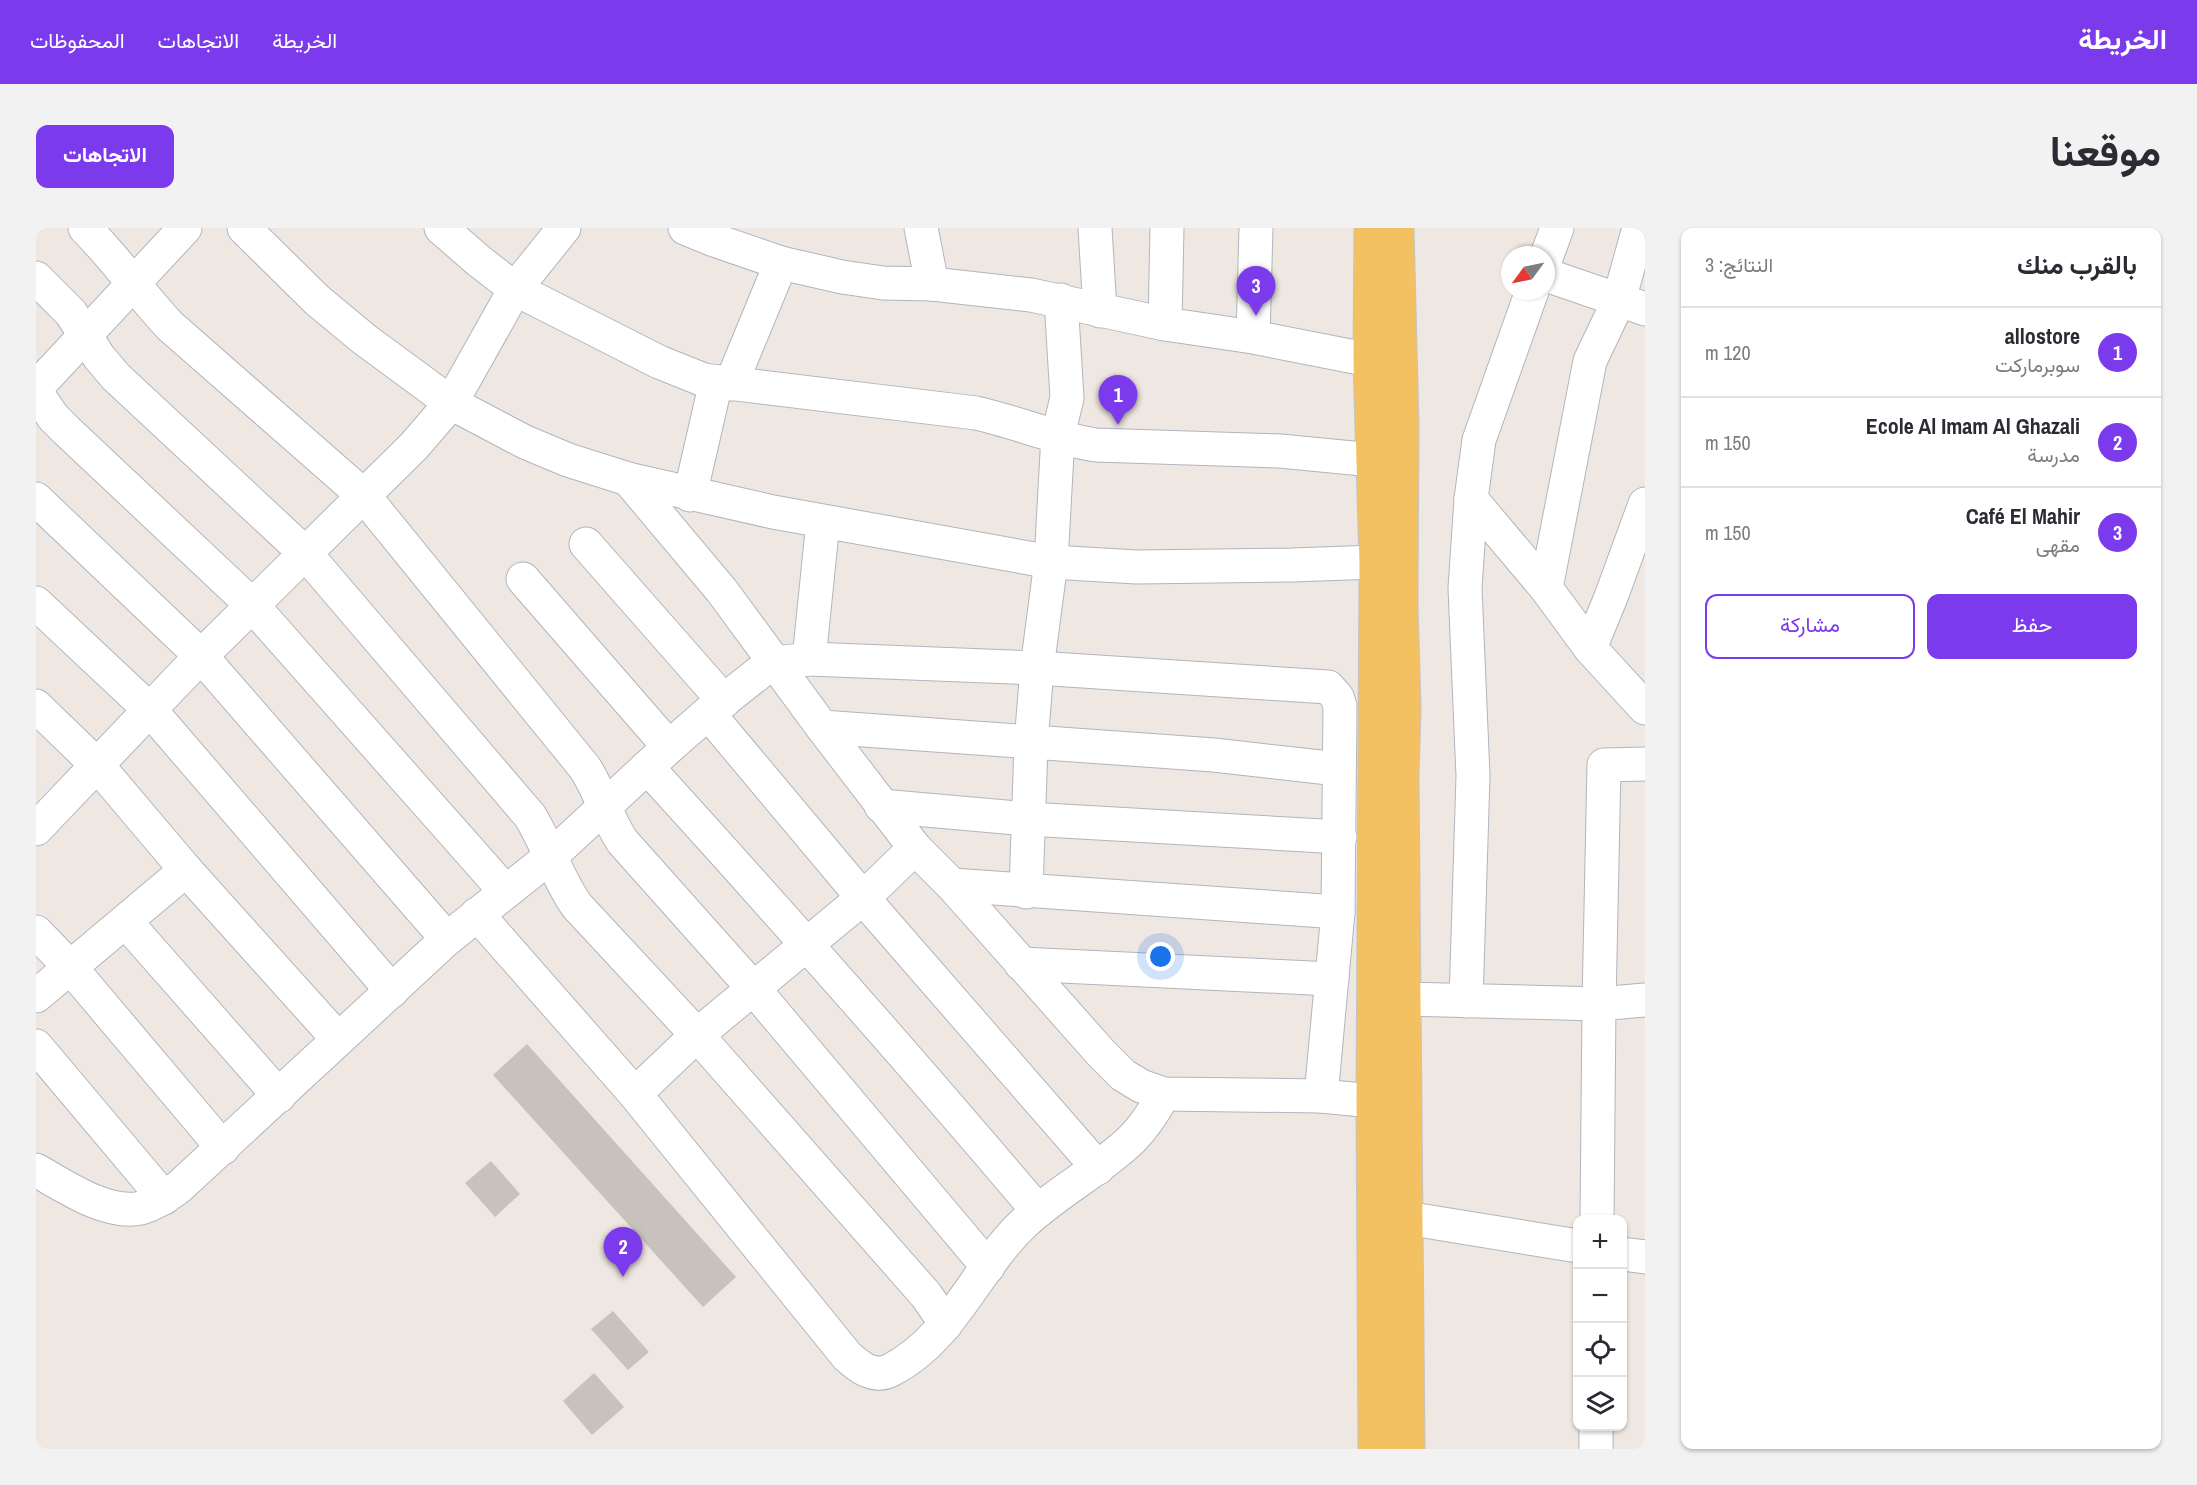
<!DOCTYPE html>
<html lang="ar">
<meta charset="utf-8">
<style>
:root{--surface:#fff;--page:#f2f2f3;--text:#2b2b33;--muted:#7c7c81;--line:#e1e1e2;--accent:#7c3aed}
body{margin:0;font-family:"Archivo Narrow",Vazirmatn,sans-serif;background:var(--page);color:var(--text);direction:rtl}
.controls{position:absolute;right:18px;bottom:18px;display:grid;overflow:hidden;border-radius:12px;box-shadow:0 2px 4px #0004}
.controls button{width:54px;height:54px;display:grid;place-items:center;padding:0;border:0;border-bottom:2px solid var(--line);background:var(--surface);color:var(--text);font:30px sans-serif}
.compass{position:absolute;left:1465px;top:18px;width:54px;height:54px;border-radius:50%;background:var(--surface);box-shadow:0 2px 4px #0004;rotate:237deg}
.you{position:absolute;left:1125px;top:729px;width:21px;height:21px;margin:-15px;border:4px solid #fff;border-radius:50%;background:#1a73e8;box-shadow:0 0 0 9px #1a73e833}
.badge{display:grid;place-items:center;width:39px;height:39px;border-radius:50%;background:var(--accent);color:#fff;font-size:20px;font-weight:700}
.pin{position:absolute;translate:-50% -50px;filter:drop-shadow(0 2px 3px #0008)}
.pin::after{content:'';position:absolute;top:32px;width:21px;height:18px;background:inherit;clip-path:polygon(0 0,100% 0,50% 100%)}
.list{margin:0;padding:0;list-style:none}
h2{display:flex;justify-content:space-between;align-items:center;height:78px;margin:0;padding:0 24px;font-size:26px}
h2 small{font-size:20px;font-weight:400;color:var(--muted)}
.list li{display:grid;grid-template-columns:39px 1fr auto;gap:18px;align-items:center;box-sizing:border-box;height:90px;padding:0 24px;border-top:2px solid var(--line)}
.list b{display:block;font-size:22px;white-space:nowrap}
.list p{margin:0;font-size:20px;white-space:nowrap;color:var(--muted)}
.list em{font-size:20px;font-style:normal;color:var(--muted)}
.actions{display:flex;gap:12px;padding:18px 24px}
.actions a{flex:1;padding:14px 0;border:2px solid var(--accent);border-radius:12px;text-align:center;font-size:21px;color:var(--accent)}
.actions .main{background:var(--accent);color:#fff}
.icon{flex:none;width:33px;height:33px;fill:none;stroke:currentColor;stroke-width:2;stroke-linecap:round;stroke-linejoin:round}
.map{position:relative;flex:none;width:1609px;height:1221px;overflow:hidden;direction:ltr;border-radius:12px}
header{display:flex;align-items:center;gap:36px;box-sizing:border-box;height:84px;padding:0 30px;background:var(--accent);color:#fff}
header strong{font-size:28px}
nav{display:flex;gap:33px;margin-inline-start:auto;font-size:21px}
.intro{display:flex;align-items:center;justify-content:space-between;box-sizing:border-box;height:144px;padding:0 36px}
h1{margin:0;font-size:42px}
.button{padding:15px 27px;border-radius:12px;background:var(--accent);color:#fff;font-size:21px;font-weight:700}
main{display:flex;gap:36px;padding:0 36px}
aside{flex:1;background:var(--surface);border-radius:12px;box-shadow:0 2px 4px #0004}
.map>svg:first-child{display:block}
.building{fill:#c8c2bc}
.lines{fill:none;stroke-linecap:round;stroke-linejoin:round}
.minor-casing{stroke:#b1b5be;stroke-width:35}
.major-casing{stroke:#c4c4c4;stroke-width:35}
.minor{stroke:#fff;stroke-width:33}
.major{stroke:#f3c161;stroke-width:33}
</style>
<header>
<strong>الخريطة</strong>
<nav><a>الخريطة</a><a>الاتجاهات</a><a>المحفوظات</a></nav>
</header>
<div class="intro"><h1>موقعنا</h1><a class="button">الاتجاهات</a></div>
<main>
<aside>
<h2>بالقرب منك<small>النتائج: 3</small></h2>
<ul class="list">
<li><span class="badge">1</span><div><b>allostore</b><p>سوبرماركت</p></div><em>120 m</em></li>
<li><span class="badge">2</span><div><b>Ecole Al Imam Al Ghazali</b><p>مدرسة</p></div><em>150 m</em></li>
<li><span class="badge">3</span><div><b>Café El Mahir</b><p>مقهى</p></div><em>150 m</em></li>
</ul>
<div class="actions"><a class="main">حفظ</a><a>مشاركة</a></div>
</aside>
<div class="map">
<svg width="1609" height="1221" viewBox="0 0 1609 1221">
<rect width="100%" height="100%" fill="#efe7e1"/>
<g class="building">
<polygon points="491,816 700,1049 667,1079 457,847"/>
<polygon points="455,933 484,966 459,989 429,955"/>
<polygon points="577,1083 613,1124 592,1142 555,1101"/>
<polygon points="558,1145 588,1179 556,1207 527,1173"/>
</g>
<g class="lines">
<defs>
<g id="minor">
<path d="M49 0C80 31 104 66 134 98L328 268 549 540C564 563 571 590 586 613L717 760 952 1039"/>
<polyline points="208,0 281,72 328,111 415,175 489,214 532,232 592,251 737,284 1015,334 1101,339 1256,337 1340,334"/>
<path d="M405 0 443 33 479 61 623 134 668 152 940 185C980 194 1020 211 1060 217L1244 223 1337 232"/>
<polyline points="649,0 678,12 745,35 806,49 847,55 896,56 995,67 1129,96 1217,109 1334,132"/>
<polyline points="885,0 896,56"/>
<polyline points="1059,0 1064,83"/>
<polyline points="1510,30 1521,0"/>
<polyline points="1510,47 1609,81"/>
<path d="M0 50 35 85 63 129 80 149 270 326 494 588C512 617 521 650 541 678L661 807 890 1067 910 1096"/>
<polyline points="1129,96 1131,0"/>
<polyline points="1217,109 1220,0"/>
<polyline points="695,156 745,35"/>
<polyline points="0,160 149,0"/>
<polyline points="0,164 17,189 30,202 216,377 469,663"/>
<polyline points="592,251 686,363 786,499 879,620 916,657 1065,825 1087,847 1105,858 1128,866 1285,868 1337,873"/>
<polyline points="654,267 680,154"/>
<polyline points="0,271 165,428 411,711"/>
<polyline points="1435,271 1510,360 1554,420 1609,480"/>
<polyline points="550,316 688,473"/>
<polyline points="487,351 633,519"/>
<polyline points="1510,360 1554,133 1583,72 1603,0"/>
<polyline points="0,375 115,483 356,763"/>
<polyline points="1554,420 1575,369 1609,276"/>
<polyline points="773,431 1001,440 1292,459 1301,469 1304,478 1302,684 1285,868"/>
<polyline points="0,478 62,538 150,642 302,811"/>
<polyline points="672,485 827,670 1062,940"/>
<polyline points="786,499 1178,527 1302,541"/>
<path d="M611 539C744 685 874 832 1002 983"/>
<polyline points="845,578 992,591 1304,609"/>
<polyline points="0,601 165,428 378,218 415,175 479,61 528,0"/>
<polyline points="916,657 1302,684"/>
<polyline points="990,664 995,515 1001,440 1015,334 1022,207 1031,170 1025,72"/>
<path d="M441 686 599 866 811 1128C823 1139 838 1151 855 1142 917 1110 940 1040 988 995 1022 963 1063 943 1096 911 1109 898 1119 882 1128 866"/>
<polyline points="90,694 243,868"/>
<polyline points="0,704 35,740 187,920"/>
<polyline points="985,736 1296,751"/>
<polyline points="0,768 150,642"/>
<polyline points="1368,771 1563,776 1568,537 1609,536"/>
<polyline points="1430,773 1437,548 1429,360 1435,271 1443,212 1496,63"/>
<polyline points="0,818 128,970"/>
<polyline points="599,866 661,807 827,670 879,620"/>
<path d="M0 942C28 958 72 988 105 980 119 976 131 968 143 959L411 711 515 628 633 519 672 485 724 444 740 435 773 431 787 294"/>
<polyline points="1370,990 1542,1018"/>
<polyline points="1561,992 1563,776 1609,772"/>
<polyline points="1586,1026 1609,1029"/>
<polyline points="1560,1221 1560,1198"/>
</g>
<g id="major">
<polyline points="1335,0 1334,132 1340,334 1337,873 1339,1221"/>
<polyline points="1361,0 1366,196 1365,376 1368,480 1366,548 1372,1221"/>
</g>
</defs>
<use href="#minor" class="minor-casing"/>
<use href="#major" class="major-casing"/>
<use href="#minor" class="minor"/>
<use href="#major" class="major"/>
</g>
</svg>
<div class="controls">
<button>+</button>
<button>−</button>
<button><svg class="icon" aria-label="locate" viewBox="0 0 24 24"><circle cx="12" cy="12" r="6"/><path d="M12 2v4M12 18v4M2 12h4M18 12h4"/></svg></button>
<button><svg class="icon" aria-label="layers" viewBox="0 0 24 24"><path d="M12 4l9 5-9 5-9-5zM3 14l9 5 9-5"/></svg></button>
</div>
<svg class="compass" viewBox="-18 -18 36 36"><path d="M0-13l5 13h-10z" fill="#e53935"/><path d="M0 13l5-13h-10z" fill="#7c7c81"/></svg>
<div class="you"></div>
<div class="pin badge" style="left:1082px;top:197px">1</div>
<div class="pin badge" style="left:587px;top:1049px">2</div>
<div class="pin badge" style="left:1220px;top:88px">3</div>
</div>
</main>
